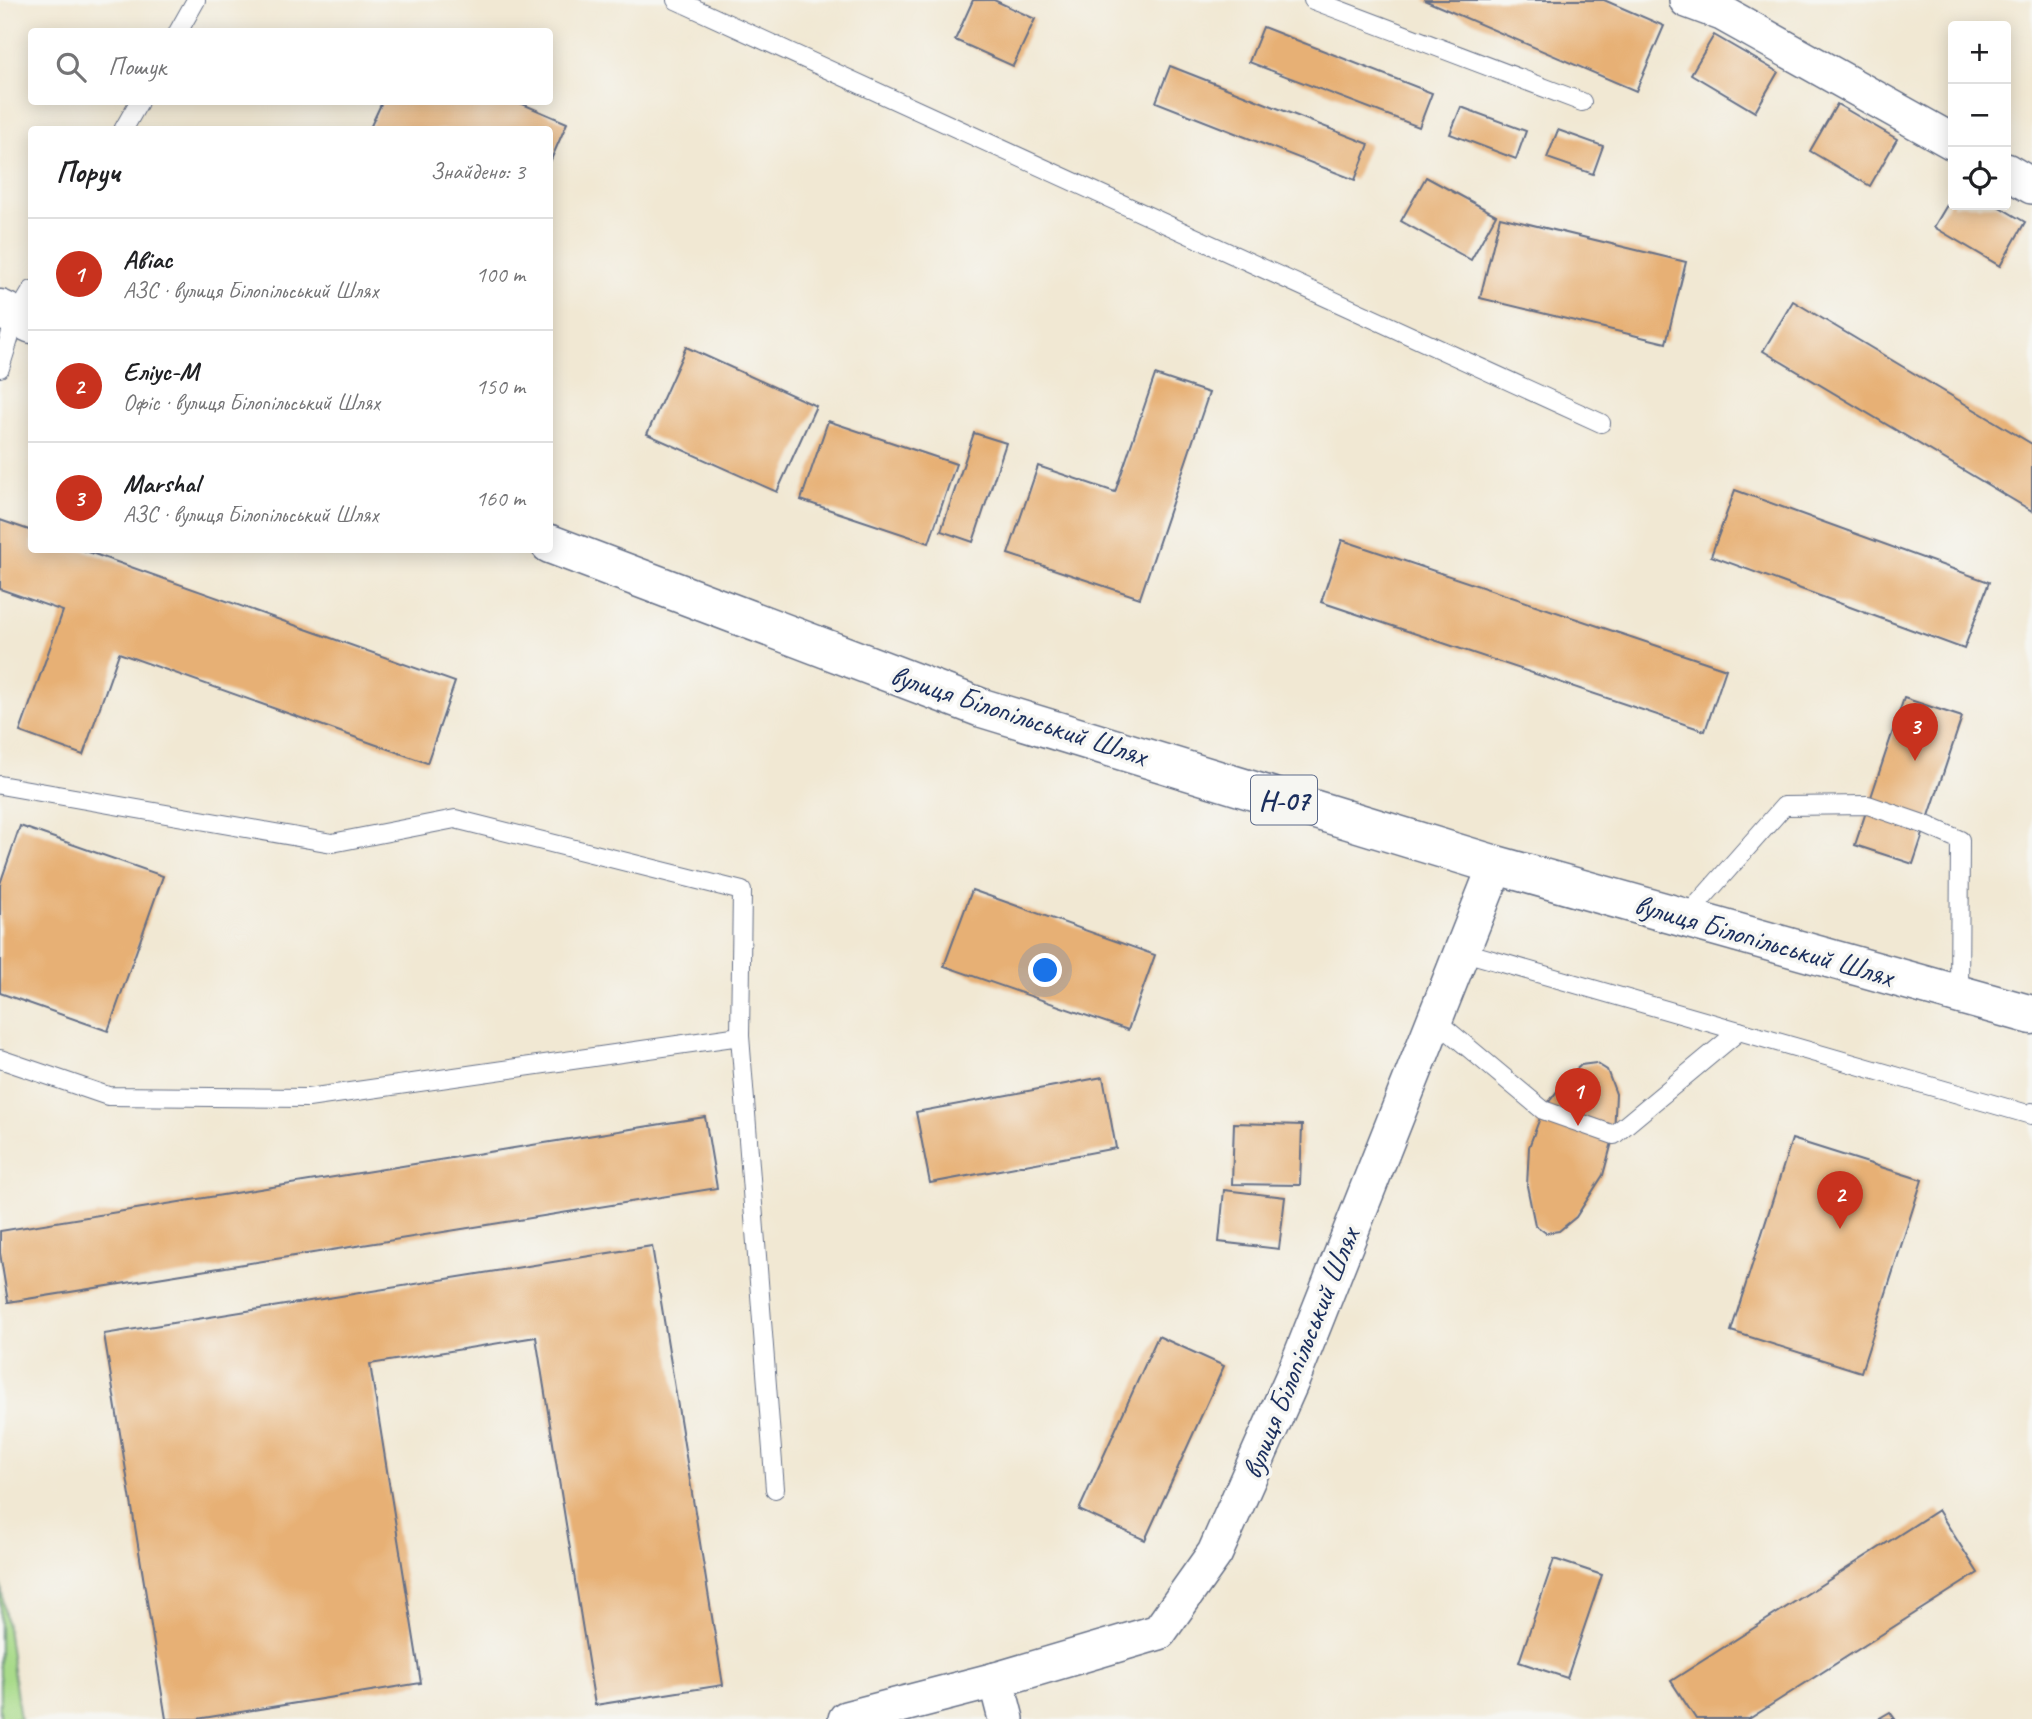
<!DOCTYPE html>
<html lang="uk">
<meta charset="utf-8">
<style>
:root{--surface:#fff;--page:#f2f2f2;--text:#202124;--muted:#757577;--line:#e0e0e0;--accent:#c8321e}
body{margin:0;font-family:Caveat,sans-serif;background:var(--page);color:var(--text)}
.controls{position:absolute;right:21px;top:21px;display:grid;overflow:hidden;border-radius:7px;box-shadow:0 4px 18px #0003}
.controls button{width:63px;height:63px;display:grid;place-items:center;padding:0;border:0;border-bottom:2px solid var(--line);background:var(--surface);color:var(--text);font:35px sans-serif}
.you{position:absolute;left:1046px;top:971px;width:24px;height:24px;margin:-18px;border:5px solid #fff;border-radius:50%;background:#1a73e8;box-shadow:0 0 0 10px #1a73e833}
.badge{display:grid;place-items:center;width:46px;height:46px;border-radius:50%;background:var(--accent);color:#fff;font-size:23px;font-weight:700}
.pin{position:absolute;translate:-50% -58px;filter:drop-shadow(0 2px 4px #0008)}
.pin::after{content:'';position:absolute;top:37px;width:24px;height:21px;background:inherit;clip-path:polygon(0 0,100% 0,50% 100%)}
.list{margin:0;padding:0;list-style:none}
h2{display:flex;justify-content:space-between;align-items:center;height:91px;margin:0;padding:0 28px;font-size:30px}
h2 small{font-size:23px;font-weight:400;color:var(--muted)}
.list li{display:grid;grid-template-columns:46px 1fr auto;gap:21px;align-items:center;box-sizing:border-box;height:112px;padding:0 28px;border-top:2px solid var(--line)}
.list b{display:block;font-size:26px;white-space:nowrap}
.list p{margin:0;font-size:23px;white-space:nowrap;color:var(--muted)}
.list em{font-size:23px;font-style:normal;color:var(--muted)}
.icon{flex:none;width:38px;height:38px;fill:none;stroke:currentColor;stroke-width:2;stroke-linecap:round;stroke-linejoin:round}
.map{position:relative;flex:none;width:2032px;height:1719px;overflow:hidden}
.search{position:absolute;background:var(--surface);box-shadow:0 4px 18px #0003;left:28px;top:28px;width:525px;height:77px;display:flex;align-items:center;gap:18px;box-sizing:border-box;padding:0 24px;border-radius:7px;color:var(--muted);font-size:26px}
.panel{position:absolute;background:var(--surface);box-shadow:0 4px 18px #0003;left:28px;top:126px;width:525px;height:427px;border-radius:7px}
.map>svg:first-child{display:block}
.green{fill:#a9db8a;stroke:#628574;stroke-width:2}
.building{fill:#e7b075}
.lines{fill:none;stroke-linecap:round;stroke-linejoin:round}
.service-casing{stroke:#667087;stroke-width:20}
.minor-casing{stroke:#667087;stroke-width:38}
.primary-casing{stroke:#667087;stroke-width:41}
.service{stroke:#fff;stroke-width:18}
.minor{stroke:#fff;stroke-width:35}
.primary{stroke:#fff;stroke-width:38}
.labels{text-anchor:middle;stroke-width:7;stroke-linejoin:round;paint-order:stroke}
.shield{fill:#f6f6f2;stroke:#5d6b8a;stroke-width:2}
.shield-label{font-size:28px;font-weight:bold;fill:#1b2f5e}
.street-label{font-size:30px;fill:#1b2f5e;stroke:#f6f6f2}
</style>
<div class="map">
<svg width="2032" height="1719" viewBox="0 0 2032 1719">
<rect width="100%" height="100%" fill="#f6f6f2"/>
<filter id="ink" filterUnits="userSpaceOnUse"><feTurbulence type="fractalNoise" baseFrequency=".0143" numOctaves="2"/><feDisplacementMap in="SourceGraphic" scale="14" xChannelSelector="R" yChannelSelector="G"/><feConvolveMatrix kernelMatrix="1 2 1 2 8 2 1 2 1" color-interpolation-filters="sRGB"/></filter>
<filter id="wash" filterUnits="userSpaceOnUse"><feTurbulence type="fractalNoise" baseFrequency=".00686" numOctaves="4" result="noise"/><feDisplacementMap in="SourceGraphic" scale="28" xChannelSelector="R" yChannelSelector="G"/><feGaussianBlur stdDeviation="1.57" result="paint"/><feColorMatrix in="noise" values="0 0 0 0 0 0 0 0 0 0 0 0 0 0 0 0 0 1.4 0 .05"/><feComposite in="paint" operator="in"/></filter>
<g filter="url(#wash)">
<rect width="100%" height="100%" fill="#f1e8d3"/>
<polygon class="green" points="0,1578 20,1719 0,1719"/>
<g id="blocks">
<g class="building">
<polygon points="973,0 994,0 1035,19 1013,66 955,40"/>
<polygon points="1424,0 1604,0 1664,26 1636,91"/>
<polygon points="1263,27 1432,93 1419,127 1249,62"/>
<polygon points="1714,35 1778,72 1755,112 1691,74"/>
<polygon points="1170,66 1369,144 1355,180 1156,102"/>
<polygon points="382,102 518,102 567,123 550,162 550,130 369,130"/>
<polygon points="1837,104 1897,139 1870,186 1810,151"/>
<polygon points="1461,107 1526,131 1516,159 1450,134"/>
<polygon points="1558,130 1603,146 1593,174 1547,158"/>
<polygon points="1426,177 1496,215 1471,260 1401,221"/>
<polygon points="1953,195 1953,205 1996,205 2025,222 2000,266 1934,227"/>
<polygon points="1500,217 1686,262 1666,343 1480,298"/>
<polygon points="1793,301 2032,444 2032,511 1763,351"/>
<polygon points="686,347 816,406 777,492 647,434"/>
<polygon points="1155,375 1209,393 1140,598 1008,554 1038,466 1115,492"/>
<polygon points="828,421 956,464 929,543 801,500"/>
<polygon points="974,433 1006,443 973,542 941,531"/>
<polygon points="1735,490 1989,582 1964,649 1711,556"/>
<polygon points="0,520 32,531 32,550 83,550 455,682 427,763 119,653 83,755 20,732 63,611 0,589"/>
<polygon points="1342,540 1726,669 1705,731 1321,602"/>
<polygon points="1904,698 1962,717 1913,864 1855,845"/>
<polygon points="20,826 163,876 108,1031 0,993 0,884"/>
<polygon points="972,890 1155,955 1128,1030 944,966"/>
<polygon points="1596,1063 1607,1070 1616,1094 1614,1135 1603,1175 1576,1217 1559,1231 1546,1233 1535,1225 1527,1186 1529,1147 1543,1110 1567,1078 1581,1065"/>
<polygon points="1103,1077 1116,1148 930,1183 916,1112"/>
<polygon points="705,1117 717,1188 8,1302 0,1253 0,1231"/>
<polygon points="1234,1123 1302,1125 1300,1185 1232,1184"/>
<polygon points="1792,1139 1922,1180 1861,1372 1731,1331"/>
<polygon points="1224,1190 1285,1197 1279,1249 1219,1242"/>
<polygon points="652,1246 723,1685 595,1705 536,1337 370,1364 421,1683 197,1719 166,1719 104,1334"/>
<polygon points="1158,1336 1224,1366 1145,1540 1079,1510"/>
<polygon points="1938,1510 1978,1573 1749,1719 1696,1719 1671,1681"/>
<polygon points="1554,1559 1602,1575 1567,1678 1519,1662"/>
<polygon points="1890,1712 1895,1719 1878,1719"/>
</g>
</g>
</g>
<g filter="url(#ink)">
<use href="#blocks" fill-opacity="0" stroke="#667087" stroke-width="2"/>
<g class="lines">
<defs>
<g id="service">
<polyline points="676,0 1601,423"/>
<polyline points="1313,0 1582,102"/>
<polyline points="178,32 196,0"/>
<polyline points="123,130 139,102"/>
<polyline points="0,368 16,317 32,290"/>
<polyline points="0,785 332,843 455,819 742,891 740,1036"/>
<polyline points="1685,918 1784,806 1868,805 1926,825 1960,840 1959,995"/>
<polyline points="1461,951 2031,1115 2032,1112"/>
<polyline points="1434,1019 1543,1110 1614,1135 1739,1031"/>
<polyline points="0,1059 108,1096 308,1098 740,1036 775,1489"/>
</g>
<g id="minor">
<polyline points="1687,0 1722,13 1953,142"/>
<polyline points="2006,171 2032,186"/>
<polyline points="846,1719 996,1680"/>
<polyline points="1006,1719 996,1680 1159,1632 1215,1553 1293,1377 1496,865"/>
</g>
<g id="primary">
<polyline points="0,309 32,324"/>
<polyline points="550,544 982,708 1496,865 2032,1015"/>
</g>
</defs>
<use href="#service" class="service-casing"/>
<use href="#minor" class="minor-casing"/>
<use href="#primary" class="primary-casing"/>
<use href="#service" class="service"/>
<use href="#minor" class="minor"/>
<use href="#primary" class="primary"/>
</g>
</g>
<g class="labels">
<rect class="shield" x="1251" y="775.5" width="66" height="49" rx="5"/>
<g class="shield-label">
<text x="1284" y="810">Н-07</text>
</g>
<g class="street-label">
<text transform="translate(1019 715) rotate(18)" y="10">вулиця Білопільський Шлях</text>
<text transform="translate(1764 940) rotate(16)" y="10">вулиця Білопільський Шлях</text>
<text transform="translate(1300 1353) rotate(-68)" y="10">вулиця Білопільський Шлях</text>
</g>
</g>
</svg>
<div class="controls">
<button>+</button>
<button>−</button>
<button><svg class="icon" aria-label="locate" viewBox="0 0 24 24"><circle cx="12" cy="12" r="6"/><path d="M12 2v4M12 18v4M2 12h4M18 12h4"/></svg></button>
</div>
<div class="you"></div>
<div class="pin badge" style="left:1578px;top:1126px">1</div>
<div class="pin badge" style="left:1840px;top:1229px">2</div>
<div class="pin badge" style="left:1915px;top:761px">3</div>
<div class="search"><svg class="icon" aria-label="search" viewBox="0 0 24 24"><circle cx="10" cy="10" r="6"/><path d="M15 15l6 6"/></svg>Пошук</div>
<section class="panel">
<h2>Поруч<small>Знайдено: 3</small></h2>
<ul class="list">
<li><span class="badge">1</span><div><b>Авіас</b><p>АЗС · вулиця Білопільський Шлях</p></div><em>100 m</em></li>
<li><span class="badge">2</span><div><b>Еліус-М</b><p>Офіс · вулиця Білопільський Шлях</p></div><em>150 m</em></li>
<li><span class="badge">3</span><div><b>Marshal</b><p>АЗС · вулиця Білопільський Шлях</p></div><em>160 m</em></li>
</ul>
</section>
</div>
